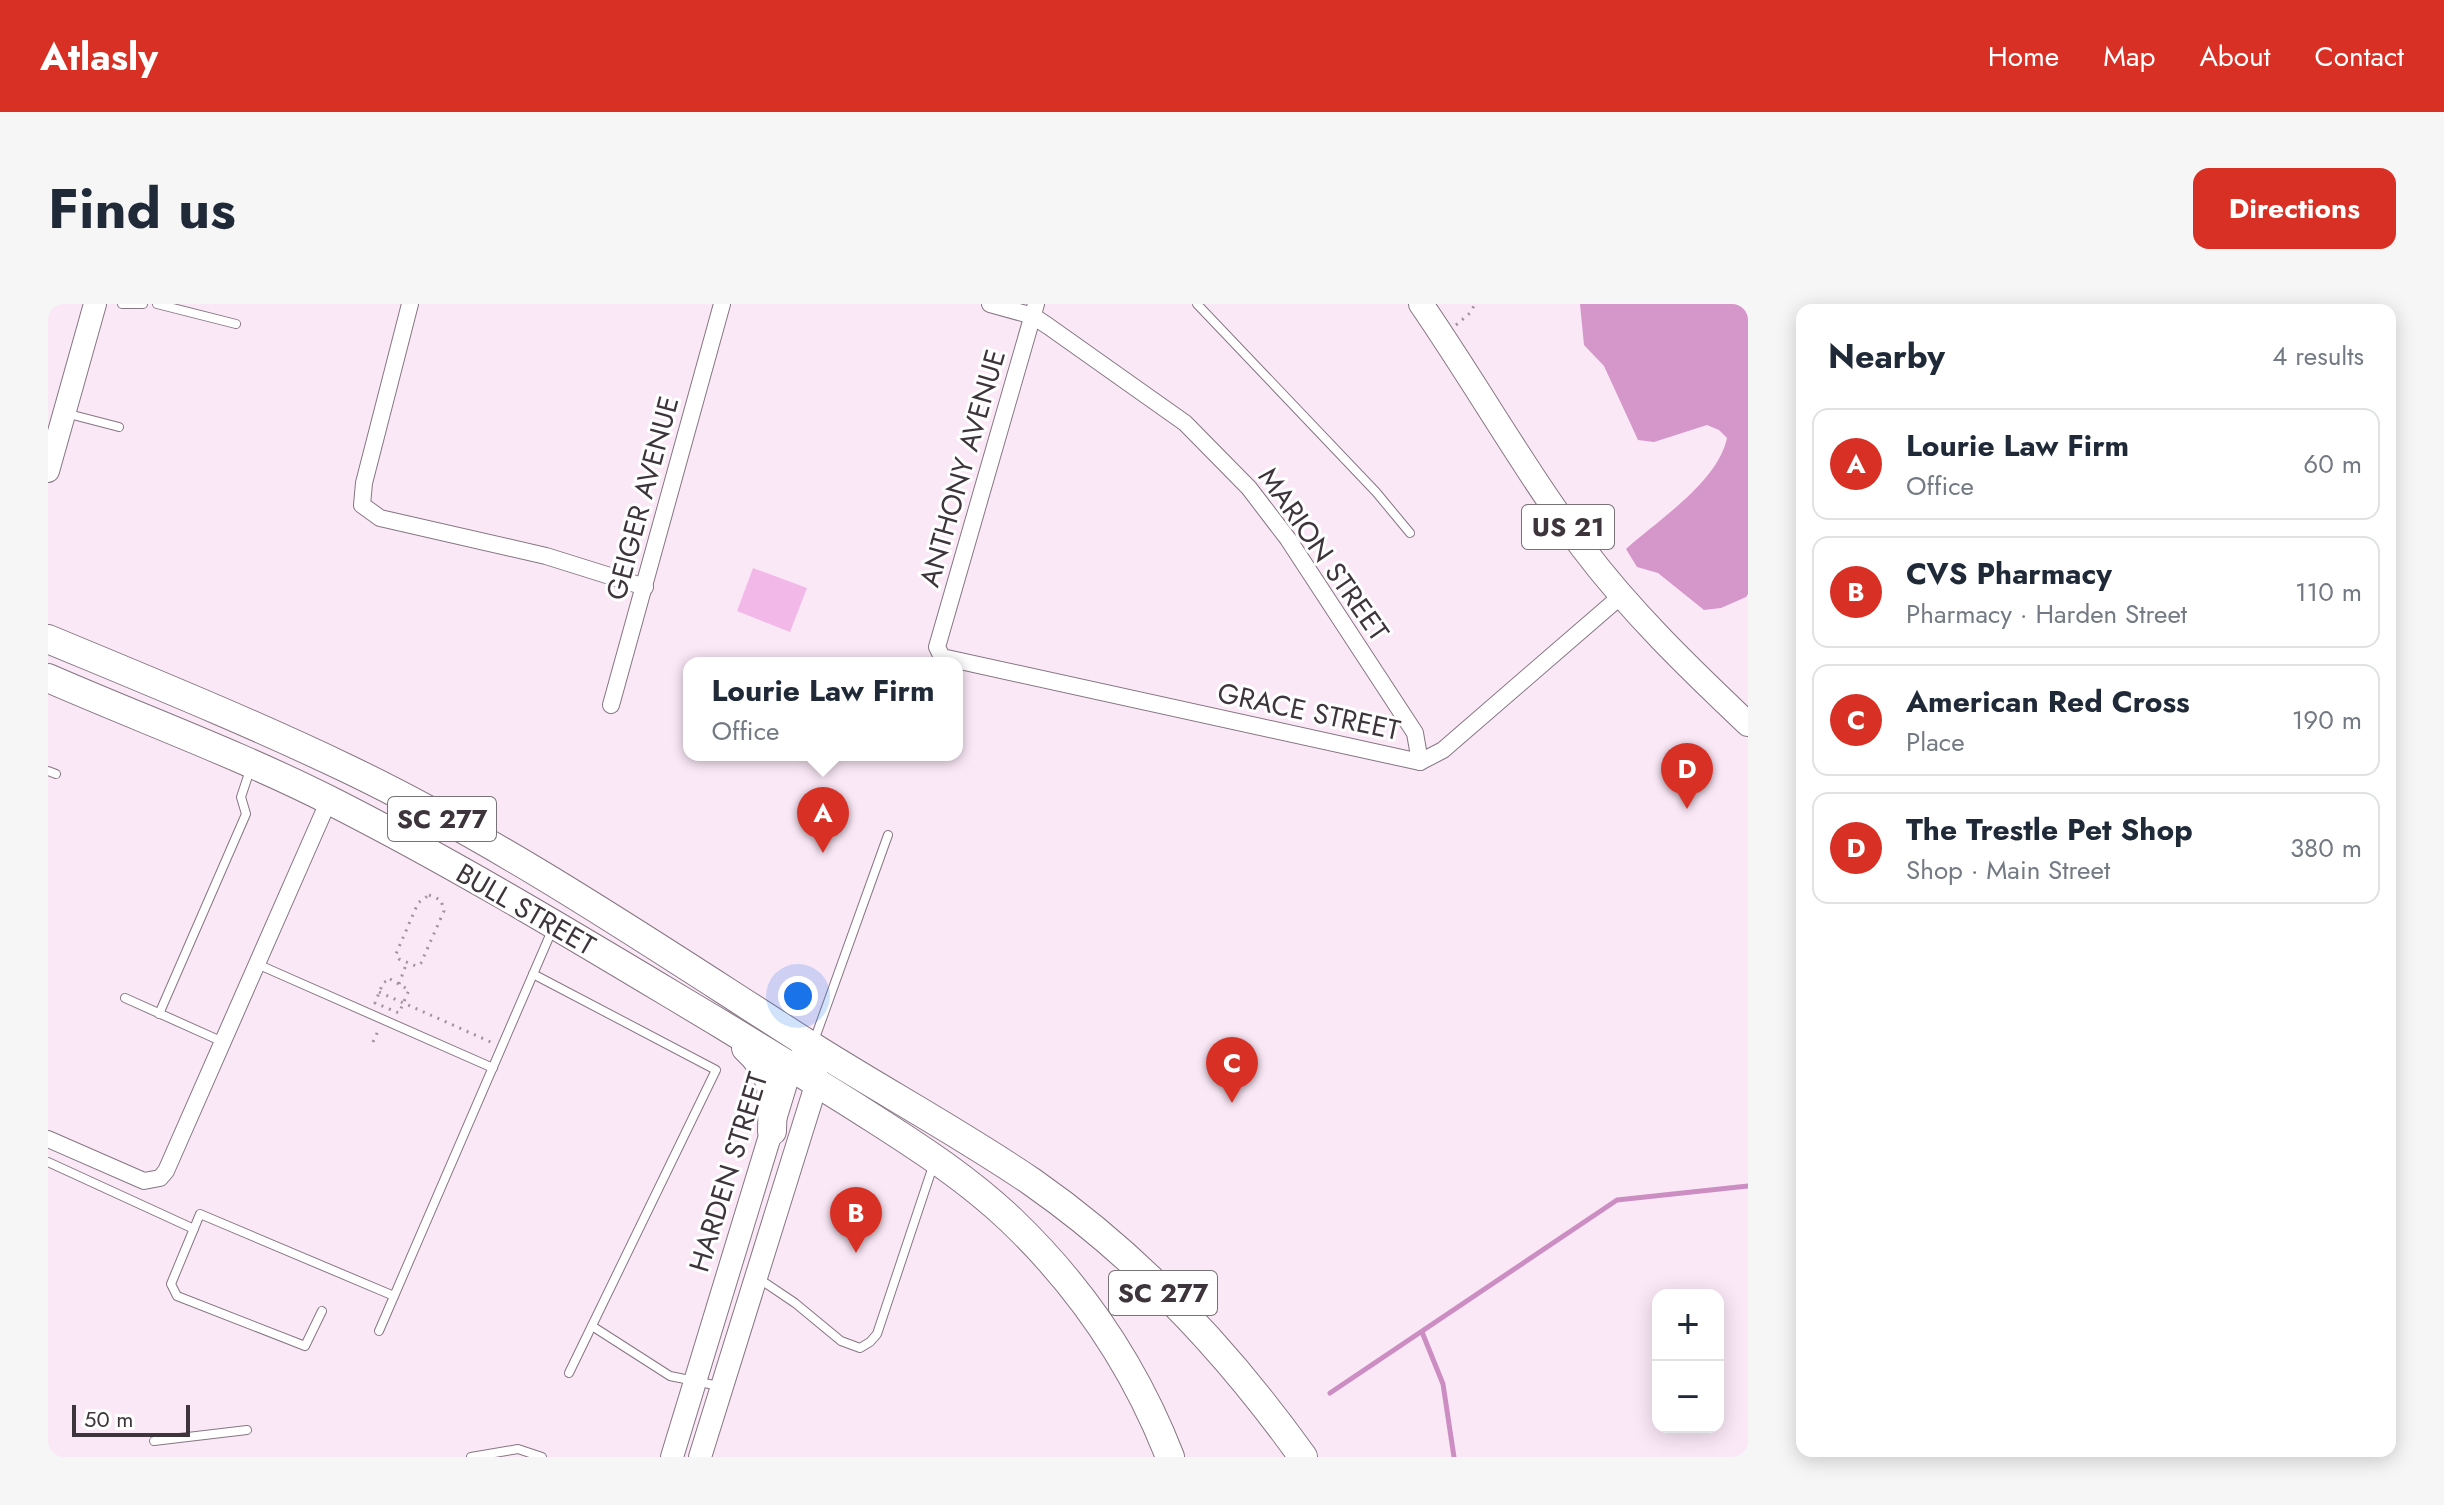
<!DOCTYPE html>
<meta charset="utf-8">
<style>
:root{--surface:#fff;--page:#f6f6f7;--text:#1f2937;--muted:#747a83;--line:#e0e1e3;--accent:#d93025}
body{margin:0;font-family:Jost,sans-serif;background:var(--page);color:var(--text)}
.controls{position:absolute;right:24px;bottom:24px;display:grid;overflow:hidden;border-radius:16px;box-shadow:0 4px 20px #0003}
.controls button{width:72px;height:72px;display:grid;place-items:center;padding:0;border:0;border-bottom:2px solid var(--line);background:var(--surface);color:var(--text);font:40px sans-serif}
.scale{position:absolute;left:24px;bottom:20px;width:118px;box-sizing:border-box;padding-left:8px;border:4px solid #3d353b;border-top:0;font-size:22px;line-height:28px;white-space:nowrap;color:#3d353b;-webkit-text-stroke:6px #fff;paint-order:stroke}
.you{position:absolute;left:750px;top:692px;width:28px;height:28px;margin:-20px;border:6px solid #fff;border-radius:50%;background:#1a73e8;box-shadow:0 0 0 12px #1a73e833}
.badge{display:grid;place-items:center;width:52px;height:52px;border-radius:50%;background:var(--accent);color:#fff;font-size:26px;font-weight:700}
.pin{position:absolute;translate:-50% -66px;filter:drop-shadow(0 2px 4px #0008)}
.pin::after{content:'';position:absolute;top:42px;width:28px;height:24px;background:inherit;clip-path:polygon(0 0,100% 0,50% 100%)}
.popup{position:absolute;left:635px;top:353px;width:280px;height:104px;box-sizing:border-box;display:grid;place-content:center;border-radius:16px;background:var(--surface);filter:drop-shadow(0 2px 6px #0005);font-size:26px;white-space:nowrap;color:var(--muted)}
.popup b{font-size:30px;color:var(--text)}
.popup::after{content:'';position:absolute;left:50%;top:100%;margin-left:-16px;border:16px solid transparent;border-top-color:var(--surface)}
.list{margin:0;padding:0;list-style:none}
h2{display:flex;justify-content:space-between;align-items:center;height:104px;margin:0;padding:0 32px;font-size:34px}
h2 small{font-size:26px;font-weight:400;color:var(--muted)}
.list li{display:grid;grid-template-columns:52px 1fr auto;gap:24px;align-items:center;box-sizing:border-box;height:112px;margin:0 16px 16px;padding:0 16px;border:2px solid var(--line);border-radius:16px}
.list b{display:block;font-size:30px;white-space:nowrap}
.list p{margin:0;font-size:26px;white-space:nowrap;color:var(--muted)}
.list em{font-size:26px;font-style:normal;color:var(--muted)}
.map{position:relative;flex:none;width:1700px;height:1153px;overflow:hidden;border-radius:16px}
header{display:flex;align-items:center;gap:48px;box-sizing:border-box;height:112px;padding:0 40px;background:var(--accent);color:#fff}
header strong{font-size:38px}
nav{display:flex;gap:44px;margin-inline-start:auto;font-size:28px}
.intro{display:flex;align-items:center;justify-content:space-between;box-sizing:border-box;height:192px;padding:0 48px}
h1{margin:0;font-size:56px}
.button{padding:20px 36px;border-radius:16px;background:var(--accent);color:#fff;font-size:28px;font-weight:700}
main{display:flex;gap:48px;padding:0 48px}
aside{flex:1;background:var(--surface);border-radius:16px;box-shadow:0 4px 20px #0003}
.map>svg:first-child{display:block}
.green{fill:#f2b9e8}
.forest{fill:#d596ca}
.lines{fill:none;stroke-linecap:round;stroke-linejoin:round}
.stream{stroke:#cc8ec2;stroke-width:5}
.lane-casing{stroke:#867583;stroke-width:10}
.street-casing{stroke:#867583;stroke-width:18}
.secondary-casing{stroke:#867583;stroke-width:24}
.primary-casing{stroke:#867583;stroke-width:26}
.highway-casing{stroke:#867583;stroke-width:30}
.path{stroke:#a0939d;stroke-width:3;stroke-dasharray:2 6;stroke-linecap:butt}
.lane{stroke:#fff;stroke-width:8}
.street{stroke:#fff;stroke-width:16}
.secondary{stroke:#fff;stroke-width:22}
.primary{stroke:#fff;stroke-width:24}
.highway{stroke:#fff;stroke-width:28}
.labels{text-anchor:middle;stroke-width:6;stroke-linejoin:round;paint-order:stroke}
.shield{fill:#fff;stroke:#777276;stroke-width:2}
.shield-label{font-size:26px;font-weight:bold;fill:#3d353b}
.street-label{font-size:28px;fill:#3d353b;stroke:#fff}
</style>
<header>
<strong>Atlasly</strong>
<nav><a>Home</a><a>Map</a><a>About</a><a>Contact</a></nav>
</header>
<div class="intro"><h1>Find us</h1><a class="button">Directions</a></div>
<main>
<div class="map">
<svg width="1700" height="1153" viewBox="0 0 1700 1153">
<rect width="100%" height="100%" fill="#fbe8f7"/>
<polygon class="green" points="705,264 759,284 742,328 689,307"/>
<path class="forest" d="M1532 0H1700V290L1698 293 1673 304 1656 306 1610 269 1589 263 1578 245C1610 216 1670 178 1679 134L1671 126 1659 121 1606 138 1590 136 1556 62 1536 41Z"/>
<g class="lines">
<g class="stream">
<polyline points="1374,1028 1395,1080 1406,1153"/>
<polyline points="1282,1089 1569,896 1700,882"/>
</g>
<defs>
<g id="lane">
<polyline points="74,0 95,0"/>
<polyline points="109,0 188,20"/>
<polyline points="1149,0 1328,188 1362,229"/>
<polyline points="17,109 71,123"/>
<polyline points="0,467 8,470"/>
<polyline points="209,660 445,764"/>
<polyline points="485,670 668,766 521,1069"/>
<polyline points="77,694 175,738"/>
<polyline points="111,710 198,510 193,493 202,466"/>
<polyline points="766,737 840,531"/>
<polyline points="0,858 146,925"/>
<polyline points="710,974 747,999 793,1037 812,1044 822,1038 829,1030 886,859"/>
<polyline points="274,1007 257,1042 129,992 123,980 152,910 346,992"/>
<polyline points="544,1022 622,1072 671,1082"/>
<polyline points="331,1027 505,624"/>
<polyline points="106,1137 199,1126"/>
<polyline points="423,1153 470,1145 494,1153"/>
</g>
<g id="street">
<polyline points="362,0 316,179 314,201 332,214 498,252 597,283"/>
<polyline points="942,0 985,12 1000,22 1137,119 1201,184 1240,235 1367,429 1372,458"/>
<polyline points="988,0 889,343 894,353 1372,458 1395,446 1573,292"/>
<polyline points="563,401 674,0"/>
<polyline points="0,835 96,877 112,874 118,867 281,496"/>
</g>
<g id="secondary">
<polyline points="0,167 47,0"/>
<polyline points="624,1153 743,763 755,751"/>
<polyline points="652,1153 769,778 767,763"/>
</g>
<path id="primary" d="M1373 0C1428 80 1476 165 1534 243 1583 308 1641 364 1700 420"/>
<g id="highway">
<path d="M0 335C101 377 202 418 300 465 460 542 608 643 757 738 832 786 911 828 984 878 1090 952 1180 1048 1255 1153"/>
<path d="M0 374C94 415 192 451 283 497 417 565 544 643 673 720 725 752 777 783 828 816 875 846 922 877 963 916 1033 983 1087 1063 1122 1153"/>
<path d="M698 744C728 772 725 788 724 827"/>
</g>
</defs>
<use href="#lane" class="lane-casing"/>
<use href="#street" class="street-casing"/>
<use href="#secondary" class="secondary-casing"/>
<use href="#primary" class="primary-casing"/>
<use href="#highway" class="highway-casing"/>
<g class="path">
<polyline points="1408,21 1422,9 1427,0"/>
<polygon points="381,591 393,596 396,607 373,659 368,662 351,655 348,650 370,599"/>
<polygon points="342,675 361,686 351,709 327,699 335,679"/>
<polyline points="351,680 359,658"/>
<polyline points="331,688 445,739"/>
<polyline points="325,738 330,727"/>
</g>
<use href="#lane" class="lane"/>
<use href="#street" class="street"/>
<use href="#secondary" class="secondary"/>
<use href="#primary" class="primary"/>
<use href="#highway" class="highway"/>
</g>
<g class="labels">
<g class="shield">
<rect x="1474" y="201" width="92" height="44" rx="6"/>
<rect x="340" y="493" width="108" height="44" rx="6"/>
<rect x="1061" y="967" width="108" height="44" rx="6"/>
</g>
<g class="shield-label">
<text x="1520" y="232">US 21</text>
<text x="394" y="524">SC 277</text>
<text x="1115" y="998">SC 277</text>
</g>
<g class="street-label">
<text transform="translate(914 164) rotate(-74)" y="10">ANTHONY AVENUE</text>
<text transform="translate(594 194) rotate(-75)" y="10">GEIGER AVENUE</text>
<text transform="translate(1276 250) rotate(55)" y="10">MARION STREET</text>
<text transform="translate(1261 407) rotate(12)" y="10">GRACE STREET</text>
<text transform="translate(478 605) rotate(30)" y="10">BULL STREET</text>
<text transform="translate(680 868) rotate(-73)" y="10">HARDEN STREET</text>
</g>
</g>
</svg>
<div class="controls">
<button>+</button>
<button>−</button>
</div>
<div class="scale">50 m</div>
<div class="you"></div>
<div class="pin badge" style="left:775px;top:549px">A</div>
<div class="popup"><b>Lourie Law Firm</b>Office</div>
<div class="pin badge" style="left:808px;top:949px">B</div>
<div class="pin badge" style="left:1184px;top:799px">C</div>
<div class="pin badge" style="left:1639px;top:505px">D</div>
</div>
<aside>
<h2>Nearby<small>4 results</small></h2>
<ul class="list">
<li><span class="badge">A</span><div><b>Lourie Law Firm</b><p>Office</p></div><em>60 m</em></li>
<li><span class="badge">B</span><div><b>CVS Pharmacy</b><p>Pharmacy · Harden Street</p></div><em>110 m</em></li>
<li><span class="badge">C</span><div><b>American Red Cross</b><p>Place</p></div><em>190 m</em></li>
<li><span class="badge">D</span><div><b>The Trestle Pet Shop</b><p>Shop · Main Street</p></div><em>380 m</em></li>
</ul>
</aside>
</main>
